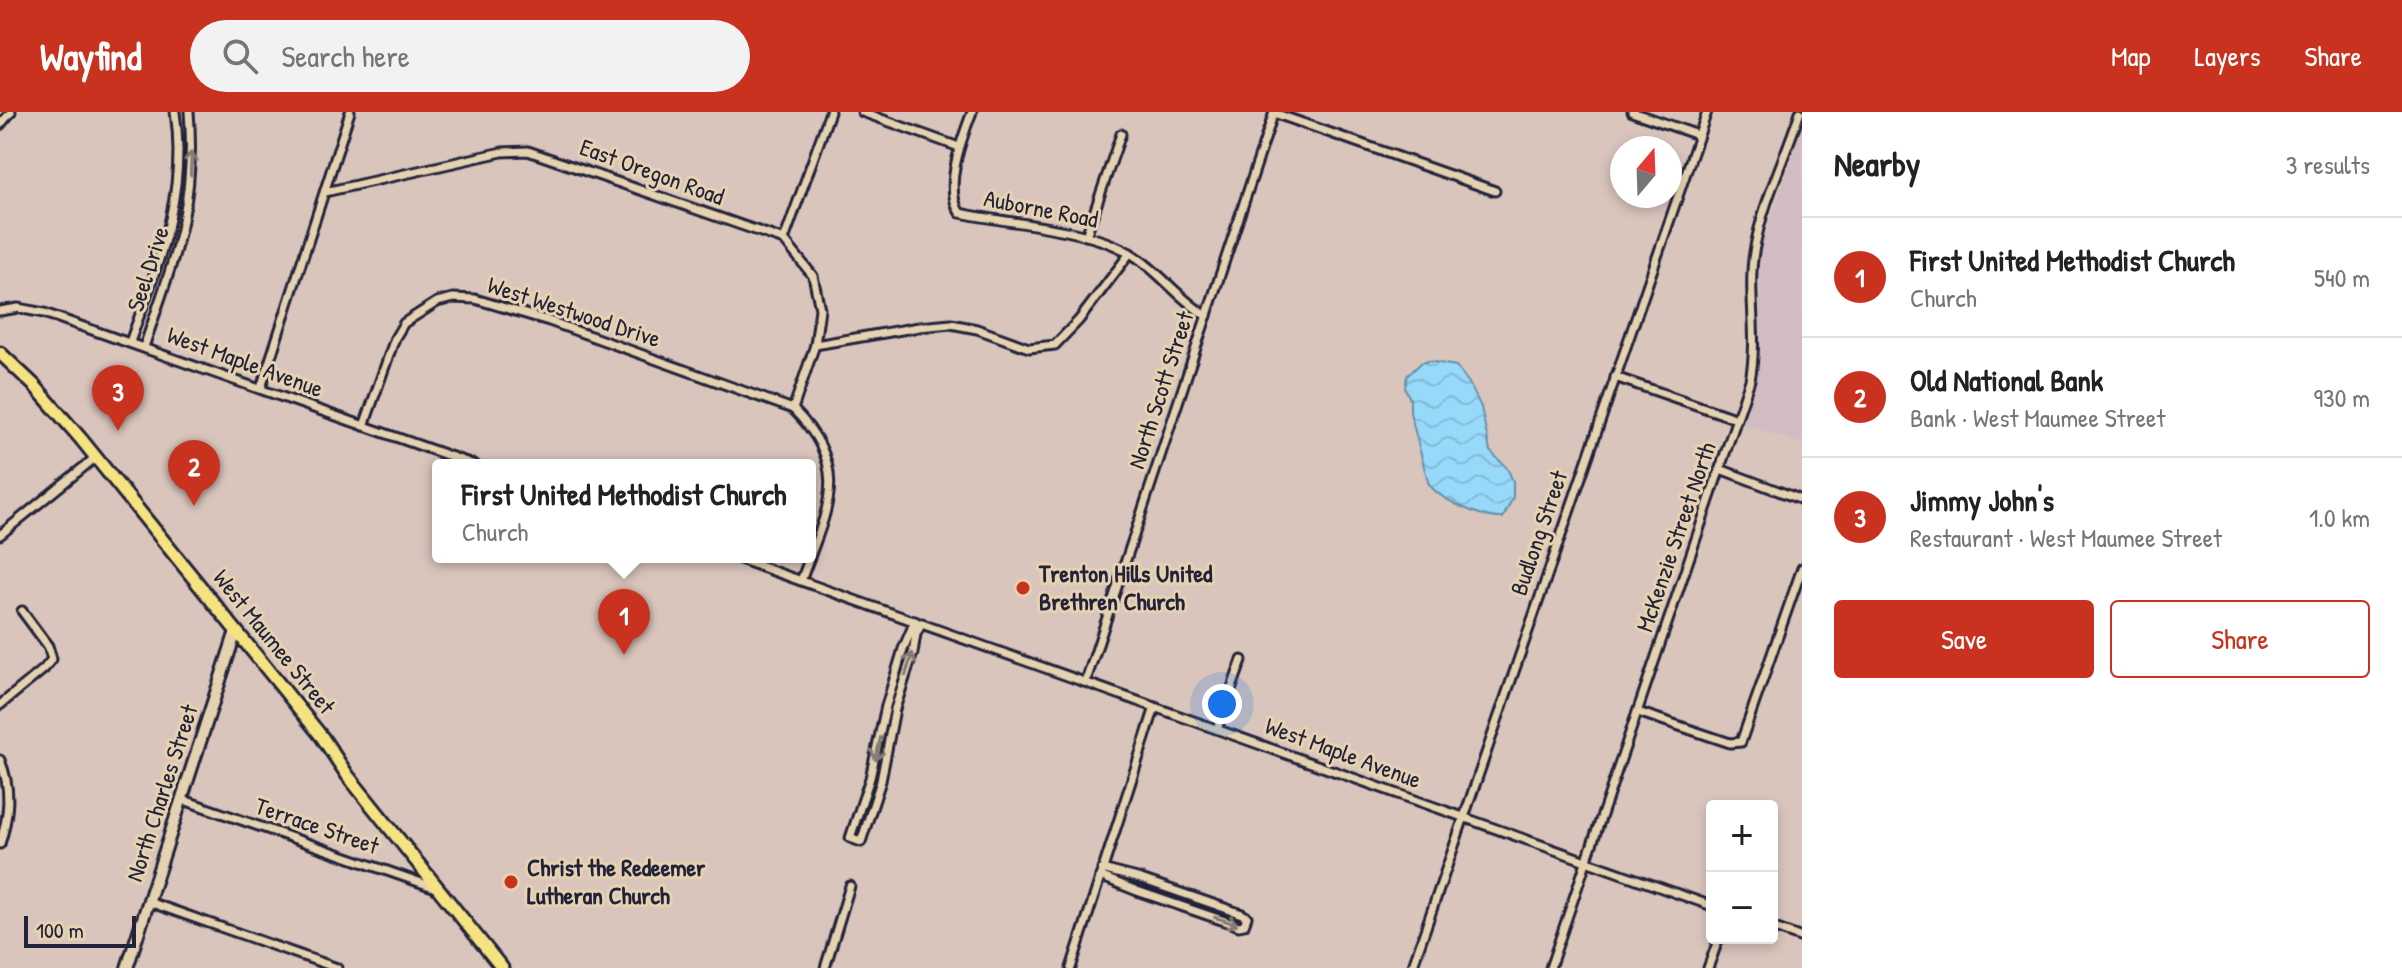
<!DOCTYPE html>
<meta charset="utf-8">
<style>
:root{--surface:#fff;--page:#f2f2f2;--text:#222;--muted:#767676;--line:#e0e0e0;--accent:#c8321e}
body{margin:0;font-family:"Patrick Hand",sans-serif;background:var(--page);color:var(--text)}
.controls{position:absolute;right:24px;bottom:24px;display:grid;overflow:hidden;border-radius:8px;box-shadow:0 4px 12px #0003}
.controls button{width:72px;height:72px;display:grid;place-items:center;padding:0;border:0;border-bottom:2px solid var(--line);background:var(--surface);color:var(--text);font:40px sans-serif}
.compass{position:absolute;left:1610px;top:24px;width:72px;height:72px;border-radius:50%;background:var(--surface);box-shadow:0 4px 12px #0003;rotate:19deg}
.scale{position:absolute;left:24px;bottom:20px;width:112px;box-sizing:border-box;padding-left:8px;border:4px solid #22223b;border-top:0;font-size:22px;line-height:28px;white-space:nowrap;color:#22223b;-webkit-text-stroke:6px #e5d2b0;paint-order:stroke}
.you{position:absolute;left:1222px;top:592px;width:28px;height:28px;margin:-20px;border:6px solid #fff;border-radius:50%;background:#1a73e8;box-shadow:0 0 0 12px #1a73e833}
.badge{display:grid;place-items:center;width:52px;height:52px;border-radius:50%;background:var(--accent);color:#fff;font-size:26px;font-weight:700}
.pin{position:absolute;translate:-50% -66px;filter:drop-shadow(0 2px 4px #0008)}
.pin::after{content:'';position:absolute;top:42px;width:28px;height:24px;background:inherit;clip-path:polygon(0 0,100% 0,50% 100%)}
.popup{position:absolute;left:432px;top:347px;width:384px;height:104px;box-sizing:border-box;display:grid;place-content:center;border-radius:8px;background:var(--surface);filter:drop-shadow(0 2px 6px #0005);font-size:26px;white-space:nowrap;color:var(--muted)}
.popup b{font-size:30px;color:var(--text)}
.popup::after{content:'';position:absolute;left:50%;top:100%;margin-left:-16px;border:16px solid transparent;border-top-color:var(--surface)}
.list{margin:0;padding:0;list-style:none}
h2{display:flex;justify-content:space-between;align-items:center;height:104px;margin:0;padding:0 32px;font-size:34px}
h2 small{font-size:26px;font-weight:400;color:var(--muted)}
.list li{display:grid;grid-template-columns:52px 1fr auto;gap:24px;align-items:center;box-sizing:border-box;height:120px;padding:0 32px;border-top:2px solid var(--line)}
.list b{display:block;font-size:30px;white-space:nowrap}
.list p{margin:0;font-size:26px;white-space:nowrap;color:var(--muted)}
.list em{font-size:26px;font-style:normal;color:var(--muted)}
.actions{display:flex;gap:16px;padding:24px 32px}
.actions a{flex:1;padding:18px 0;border:2px solid var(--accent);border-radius:8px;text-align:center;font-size:28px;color:var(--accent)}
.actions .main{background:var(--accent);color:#fff}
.icon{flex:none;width:44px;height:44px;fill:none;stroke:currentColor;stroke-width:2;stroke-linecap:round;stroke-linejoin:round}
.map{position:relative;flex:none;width:1802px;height:856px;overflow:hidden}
header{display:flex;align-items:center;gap:48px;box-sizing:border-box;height:112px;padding:0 40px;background:var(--accent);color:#fff}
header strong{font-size:38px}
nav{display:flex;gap:44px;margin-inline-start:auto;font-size:28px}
.search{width:560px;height:72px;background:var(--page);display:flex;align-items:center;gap:20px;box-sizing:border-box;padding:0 28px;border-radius:44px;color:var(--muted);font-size:30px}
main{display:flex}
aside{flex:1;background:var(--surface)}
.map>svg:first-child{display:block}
.built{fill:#d1bcc4}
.water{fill:url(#water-waves);stroke:#6890ac;stroke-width:2}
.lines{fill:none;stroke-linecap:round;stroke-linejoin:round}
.street-casing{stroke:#22223b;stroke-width:13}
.secondary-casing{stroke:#22223b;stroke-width:16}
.primary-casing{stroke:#22223b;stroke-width:17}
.street{stroke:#e5d2b0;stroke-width:7}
.secondary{stroke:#e5d2b0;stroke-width:10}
.primary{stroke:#f5e381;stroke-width:11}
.oneway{stroke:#847a76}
.poi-dot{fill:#c8321e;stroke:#e5d2b0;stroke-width:3}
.labels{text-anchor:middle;stroke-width:6;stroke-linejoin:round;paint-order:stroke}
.street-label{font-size:24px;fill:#22223b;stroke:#e5d2b0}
.poi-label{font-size:24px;font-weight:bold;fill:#22223b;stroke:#e5d2b0;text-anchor:start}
</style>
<header>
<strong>Wayfind</strong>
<div class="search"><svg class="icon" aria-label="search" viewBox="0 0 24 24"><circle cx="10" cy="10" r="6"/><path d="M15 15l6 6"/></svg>Search here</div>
<nav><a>Map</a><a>Layers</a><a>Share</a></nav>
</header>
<main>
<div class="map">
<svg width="1802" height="856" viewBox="0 0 1802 856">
<defs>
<pattern id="water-waves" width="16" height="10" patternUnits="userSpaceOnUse" patternTransform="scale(2)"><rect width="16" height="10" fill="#96d9f8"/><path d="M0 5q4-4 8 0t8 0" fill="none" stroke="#81bad6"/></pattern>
</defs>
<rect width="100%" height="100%" fill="#d9c5bc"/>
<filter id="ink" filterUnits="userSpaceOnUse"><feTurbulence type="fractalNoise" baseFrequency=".0125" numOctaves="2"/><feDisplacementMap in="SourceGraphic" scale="16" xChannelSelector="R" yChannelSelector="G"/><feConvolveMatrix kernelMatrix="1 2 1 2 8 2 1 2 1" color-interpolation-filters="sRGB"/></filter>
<g filter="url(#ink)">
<polygon class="built" points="1802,17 1802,332 1743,312 1760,249 1760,138"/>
<path class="water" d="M1428 249 1456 254 1469 271 1481 295 1490 339 1507 356 1513 369V385L1503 406C1484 407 1436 387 1428 370L1410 300V287L1405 276 1407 264 1421 251Z"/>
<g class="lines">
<defs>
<g id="street">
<polyline points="862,0 959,35"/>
<path d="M972 0C962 26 943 76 960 101 1011 112 1085 115 1130 141 1159 158 1178 187 1207 204"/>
<polyline points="1632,0 1698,23"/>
<polyline points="1274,1 1495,79"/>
<polyline points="0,13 11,0"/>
<polyline points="325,80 502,40 528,39 784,128 813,164 820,197 815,233 793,297"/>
<polyline points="1086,124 1121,22"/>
<polyline points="784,128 830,0"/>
<polyline points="0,199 18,196 44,201 475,353"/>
<path d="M130 230C157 154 188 83 175 0"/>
<polyline points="815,233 919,215 951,212 977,217 1029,236 1055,233 1079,208 1130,141"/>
<path d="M144 235C173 149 197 93 189 0"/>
<polyline points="1615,265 1737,307"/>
<polyline points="261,276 350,0"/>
<path d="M364 314 395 226 404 211 437 190 453 186 475 187 549 209 793 297C854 358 826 399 801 469"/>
<polyline points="1720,357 1802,388"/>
<polyline points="0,423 96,345"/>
<polyline points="734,445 1712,794"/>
<polyline points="915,509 903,537 886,594 870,666 850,726 861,730 881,669 895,597 913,541 916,522 922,511"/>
<polyline points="1086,569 1274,0"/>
<polyline points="0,593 44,557 52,547 48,534 22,499"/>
<polyline points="1638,600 1730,631 1741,630 1802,456"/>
<polyline points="1217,617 1242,548"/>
<path d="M0 648C12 677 9 703 0 732"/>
<polyline points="181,687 436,776"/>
<polyline points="1100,764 1137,779 1239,814 1244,813 1247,805 1242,802 1141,767 1102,757"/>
<polyline points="149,790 337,856"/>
<polyline points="1772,815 1802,826"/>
<polyline points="825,856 850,774"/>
<polyline points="1071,856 1155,595"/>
<polyline points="1412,856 1707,0"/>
<path d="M1550 856 1750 268C1759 224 1747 182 1754 140 1762 92 1785 46 1800 0"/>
<polyline points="1708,856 1719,826"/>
</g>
<polyline id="secondary" points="127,856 236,519"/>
<polyline id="primary" points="0,241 35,274 81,327 322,625 348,664 502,856"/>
</defs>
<use href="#street" class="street-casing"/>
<use href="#secondary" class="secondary-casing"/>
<use href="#primary" class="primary-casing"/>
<use href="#street" class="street"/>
<use href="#secondary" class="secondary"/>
<use href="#primary" class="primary"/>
</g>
<defs><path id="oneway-shaft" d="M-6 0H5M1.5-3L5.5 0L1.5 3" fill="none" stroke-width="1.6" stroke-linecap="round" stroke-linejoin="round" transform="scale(2)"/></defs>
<g class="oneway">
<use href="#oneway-shaft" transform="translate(191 51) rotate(-88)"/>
<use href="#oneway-shaft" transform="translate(909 552) rotate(-73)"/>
<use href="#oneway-shaft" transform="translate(878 637) rotate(103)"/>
<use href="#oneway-shaft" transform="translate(1226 809) rotate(18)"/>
</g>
</g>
<g class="poi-dot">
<circle cx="1023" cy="476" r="8"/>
<circle cx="511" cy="770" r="8"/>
</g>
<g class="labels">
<g class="street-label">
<text transform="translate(652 60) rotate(20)" y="8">East Oregon Road</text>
<text transform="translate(1041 97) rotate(11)" y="8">Auborne Road</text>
<text transform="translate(148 157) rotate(-72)" y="8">Seel Drive</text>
<text transform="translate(574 200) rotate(18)" y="8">West Westwood Drive</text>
<text transform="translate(245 250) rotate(20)" y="8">West Maple Avenue</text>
<text transform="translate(1161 278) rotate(-72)" y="8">North Scott Street</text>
<text transform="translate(1539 421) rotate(-71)" y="8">Budlong Street</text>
<text transform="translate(1676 425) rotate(-71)" y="8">McKenzie Street North</text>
<text transform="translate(274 530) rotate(51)" y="8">West Maumee Street</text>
<text transform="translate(1343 641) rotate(20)" y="8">West Maple Avenue</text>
<text transform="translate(162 681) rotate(-72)" y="8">North Charles Street</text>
<text transform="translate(317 714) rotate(19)" y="8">Terrace Street</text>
</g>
<g class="poi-label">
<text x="1039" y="470">Trenton Hills United<tspan x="1039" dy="28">Brethren Church</tspan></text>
<text x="527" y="764">Christ the Redeemer<tspan x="527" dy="28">Lutheran Church</tspan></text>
</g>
</g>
</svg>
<div class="controls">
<button>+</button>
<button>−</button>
</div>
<svg class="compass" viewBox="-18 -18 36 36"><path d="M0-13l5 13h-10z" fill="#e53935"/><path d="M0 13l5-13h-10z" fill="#767676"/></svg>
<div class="scale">100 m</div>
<div class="you"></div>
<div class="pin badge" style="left:624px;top:543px">1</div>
<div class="popup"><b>First United Methodist Church</b>Church</div>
<div class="pin badge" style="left:194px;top:394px">2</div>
<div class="pin badge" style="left:118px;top:319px">3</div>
</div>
<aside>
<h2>Nearby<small>3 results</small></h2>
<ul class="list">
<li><span class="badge">1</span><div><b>First United Methodist Church</b><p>Church</p></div><em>540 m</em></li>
<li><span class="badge">2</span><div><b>Old National Bank</b><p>Bank · West Maumee Street</p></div><em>930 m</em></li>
<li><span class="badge">3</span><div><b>Jimmy John's</b><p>Restaurant · West Maumee Street</p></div><em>1.0 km</em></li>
</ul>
<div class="actions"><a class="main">Save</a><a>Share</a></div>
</aside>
</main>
